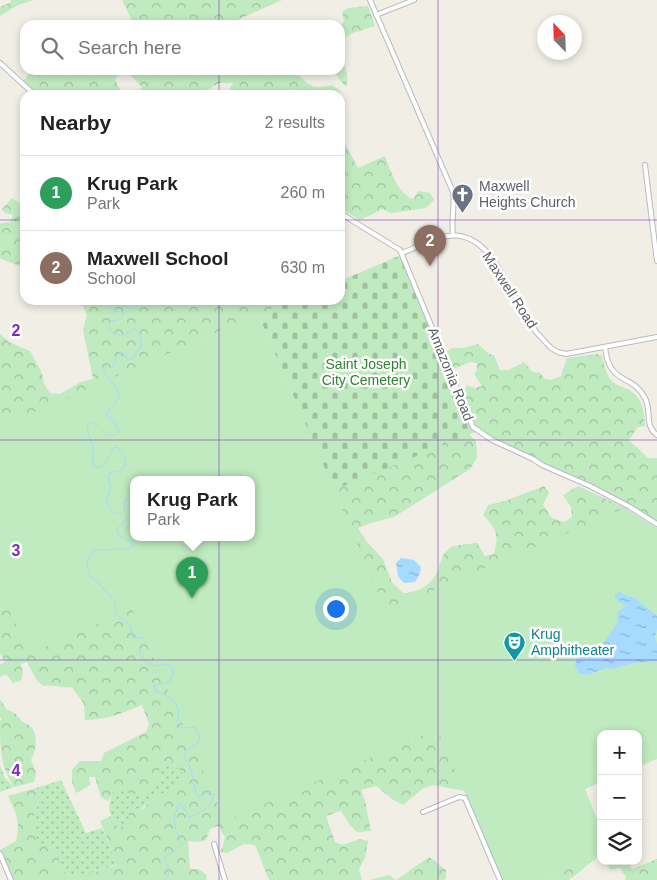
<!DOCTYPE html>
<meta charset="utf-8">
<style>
:root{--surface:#fff;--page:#f2f2f2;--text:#222;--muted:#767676;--line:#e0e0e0;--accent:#0f766e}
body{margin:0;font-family:Arial,sans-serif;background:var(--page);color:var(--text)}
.controls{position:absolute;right:15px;bottom:15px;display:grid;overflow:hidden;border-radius:10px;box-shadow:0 2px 8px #0003}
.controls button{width:45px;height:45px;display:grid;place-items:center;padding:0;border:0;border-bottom:1px solid var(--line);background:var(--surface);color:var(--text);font:25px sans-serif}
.compass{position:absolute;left:537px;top:15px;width:45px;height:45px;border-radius:50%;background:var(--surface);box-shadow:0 2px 8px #0003;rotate:337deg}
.you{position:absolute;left:335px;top:608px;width:18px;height:18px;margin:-12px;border:4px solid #fff;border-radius:50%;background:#1a73e8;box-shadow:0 0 0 8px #1a73e833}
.badge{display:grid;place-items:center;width:32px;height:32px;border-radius:50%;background:var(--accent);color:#fff;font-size:16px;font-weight:700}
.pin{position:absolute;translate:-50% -41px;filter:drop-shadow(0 1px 2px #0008)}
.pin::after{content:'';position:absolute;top:26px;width:18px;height:15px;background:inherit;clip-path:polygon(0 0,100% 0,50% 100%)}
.popup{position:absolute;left:130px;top:476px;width:125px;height:65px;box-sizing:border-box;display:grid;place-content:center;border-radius:10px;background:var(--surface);filter:drop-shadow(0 1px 4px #0005);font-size:16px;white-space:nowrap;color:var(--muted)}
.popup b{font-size:19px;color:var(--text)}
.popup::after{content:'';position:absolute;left:50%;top:100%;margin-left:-10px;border:10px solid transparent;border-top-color:var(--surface)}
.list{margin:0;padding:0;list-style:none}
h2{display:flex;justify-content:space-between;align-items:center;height:65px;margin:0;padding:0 20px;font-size:21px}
h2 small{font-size:16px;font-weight:400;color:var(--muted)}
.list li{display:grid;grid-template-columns:32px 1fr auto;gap:15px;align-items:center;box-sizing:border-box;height:75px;padding:0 20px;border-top:1px solid var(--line)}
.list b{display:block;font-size:19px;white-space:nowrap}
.list p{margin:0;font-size:16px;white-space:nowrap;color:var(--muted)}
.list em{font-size:16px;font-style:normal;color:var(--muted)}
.icon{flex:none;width:28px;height:28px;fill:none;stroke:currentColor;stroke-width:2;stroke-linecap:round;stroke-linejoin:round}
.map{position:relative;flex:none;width:657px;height:880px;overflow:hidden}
.search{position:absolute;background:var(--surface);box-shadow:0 2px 8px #0003;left:20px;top:20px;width:325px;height:55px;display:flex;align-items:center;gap:12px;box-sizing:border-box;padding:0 18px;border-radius:15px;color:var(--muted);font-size:19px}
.panel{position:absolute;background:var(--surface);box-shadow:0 2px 8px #0003;left:20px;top:90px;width:325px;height:215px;border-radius:15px}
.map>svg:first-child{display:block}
.grass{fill:url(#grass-dots)}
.forest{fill:url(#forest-crowns);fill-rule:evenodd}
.cemetery{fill:url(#cemetery-stones)}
.park{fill:#c0eabf;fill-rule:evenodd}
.water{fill:url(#water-ripples)}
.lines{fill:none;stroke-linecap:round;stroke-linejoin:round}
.stream{stroke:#a6dbff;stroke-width:1}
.minor-casing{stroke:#b7bbc0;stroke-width:6}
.minor{stroke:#fff;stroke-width:4}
.grid{fill:none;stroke:#7b2cbf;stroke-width:1;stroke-opacity:0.55}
.labels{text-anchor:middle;stroke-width:5;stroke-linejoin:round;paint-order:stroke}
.worship-label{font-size:14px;fill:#5b616d;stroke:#fff;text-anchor:start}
.street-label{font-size:14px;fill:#5c6167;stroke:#fff}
.park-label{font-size:14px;fill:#2d852f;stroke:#fff}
.culture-label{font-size:14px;fill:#0d838f;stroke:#fff;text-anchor:start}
.grid-label{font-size:16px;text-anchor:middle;font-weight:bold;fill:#7b2cbf;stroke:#fff;stroke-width:5;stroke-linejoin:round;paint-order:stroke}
</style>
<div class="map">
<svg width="657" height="880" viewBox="0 0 657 880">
<defs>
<pattern id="grass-dots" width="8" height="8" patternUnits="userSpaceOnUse" patternTransform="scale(1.25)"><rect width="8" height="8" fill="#c0eabf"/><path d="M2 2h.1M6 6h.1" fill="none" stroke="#9fc19f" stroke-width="1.8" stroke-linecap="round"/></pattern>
<pattern id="forest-crowns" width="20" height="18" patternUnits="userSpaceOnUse" patternTransform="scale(1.25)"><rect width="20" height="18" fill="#c0eabf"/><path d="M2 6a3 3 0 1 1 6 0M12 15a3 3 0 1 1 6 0" fill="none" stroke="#9fc19f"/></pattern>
<pattern id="cemetery-stones" width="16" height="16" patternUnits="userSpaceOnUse" patternTransform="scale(1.25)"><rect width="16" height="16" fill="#c0eabf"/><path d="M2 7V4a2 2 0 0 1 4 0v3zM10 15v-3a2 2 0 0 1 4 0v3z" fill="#9fc19f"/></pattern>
<pattern id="water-ripples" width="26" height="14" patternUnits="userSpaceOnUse" patternTransform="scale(1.25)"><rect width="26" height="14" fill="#a6dbff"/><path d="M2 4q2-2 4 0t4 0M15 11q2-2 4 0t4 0" fill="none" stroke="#8ab5d2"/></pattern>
</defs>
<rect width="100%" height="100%" fill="#f0eee5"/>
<g class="grass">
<path d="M170 760 183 773 182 782 150 801 132 817V825L117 827C109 813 106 805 114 790L122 789 130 794Z"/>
<polygon points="0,765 5,778 14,787 0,792"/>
<polygon points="61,780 86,833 102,828 117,864 96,872 67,876 57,856 50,848 42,845 34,835 33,819 39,802 36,788"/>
</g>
<g class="forest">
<polygon points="11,0 34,0 18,5 0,16 0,7 11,2"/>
<polygon points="122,0 282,0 237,20 236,25 134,25"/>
<polygon points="368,6 375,26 353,33 340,40 340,25 344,22 342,12 348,8"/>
<path d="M340 56C345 65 350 77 346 87L339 79 334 70H340Z"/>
<polygon points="41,70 118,70 119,74 115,80 123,95 38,95 23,81 31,72"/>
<path d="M133 70H301L299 75C311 88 314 89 332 85L339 90 341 95H300L290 89 292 95H226L233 83H219L207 90 192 95H137L142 87 131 76Z"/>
<path d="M340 134 358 168 385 156C391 171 397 193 413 199L419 191 430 193 434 200 426 208 391 213 383 209 360 220 340 208Z"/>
<polygon points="12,198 25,207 25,268 1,259 0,257 0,224 1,223 10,222 13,215 5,213 2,209"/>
<path d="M77 300H254L257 306 269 300 275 303 282 300H293L201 339 229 391 469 434 476 441 477 458 470 469 394 517 371 523 358 528 367 542 383 559 392 582 403 593C416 593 432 585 437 572 441 563 441 554 450 548 457 544 469 544 477 543L485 556 494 554C499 534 497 530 483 515L488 505 505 501 544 486 549 493 543 505 552 518 564 522 572 517 571 507 563 495 578 486 625 508 608 524 445 713 479 824 465 791 433 785 422 789 403 805 392 799 376 786 361 790 365 801 371 831 357 832 350 825 341 811 326 816 335 842 342 845 360 839 368 841 365 858 359 869 362 880H269L255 845 244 844 227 853 220 852 223 846 225 837 218 826 210 829 206 840 198 842 188 841 190 869H198L207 875 206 880H12L0 850 16 841C21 820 16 814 8 796L36 788 39 802 33 819 34 835 42 844 50 848 57 856 67 876 96 872 117 865 100 821 111 816 117 827 132 825V817L124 812 129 807 143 809 150 801 182 782 183 773 170 760 159 770 161 780 146 794H130L122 789 114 790 108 801 101 797 95 777H89L90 785 76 793 72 782V770L80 761H101L104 753 146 732 149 724 142 705C120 714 110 719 85 720L84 704 72 687C62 689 54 684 43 686L36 679 27 662 21 664 23 674 21 681 13 683 6 674 0 677V665L5 662 0 653V334L9 342 30 351 42 373 44 384 50 393 60 394 81 382 93 379 83 330 87 315 83 306ZM133 479H251V537H133Z"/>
<path d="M478 344 489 354 494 355 500 370H509L524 362 533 372 540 373 545 379 551 380 561 376 567 358 597 354 602 356C604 364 606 376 613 382 616 385 623 387 627 389 643 397 644 410 645 426L638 427 629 440 648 458H657V523L629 505 480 431 470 420 459 394 468 385 474 388 482 386 474 374 477 370V363L470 362 453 369 444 353 452 348H463Z"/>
<path d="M0 699 7 710C17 713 16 715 23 722 25 723 28 724 30 726 39 735 36 750 31 760L36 773 34 782 14 787C0 766 0 747 0 720H2L0 717Z"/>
<polygon points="601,855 601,858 599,856 569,880 541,880"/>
<polygon points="429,857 446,870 446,879 443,880 369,880 389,875 396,880"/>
<polygon points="657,859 657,880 625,880 626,877 620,868 611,870 604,861 628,861 632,869"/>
</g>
<polygon class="cemetery" points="401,255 468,424 475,432 334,490 258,314 293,300 340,300 340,281"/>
<path class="park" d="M258 314 386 611 625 508 657 528V759L638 767V734H601V782L585 789 596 817 601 822V855L541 880H503L437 729 225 821 132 609 29 654 0 587V427ZM133 479H251V537H133Z"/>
<g class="water">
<polygon points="401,558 414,560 421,567 419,576 415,582 404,583 398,576 396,563"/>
<polygon points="620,592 627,596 633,597 657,616 657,629 655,636 657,645 657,661 634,663 612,669 606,668 587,675 579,673 575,666 576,659 594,650 605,641 618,622 617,612 625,607 625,605 619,602 615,598 615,594"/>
</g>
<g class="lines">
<g class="stream">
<path d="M105 300C108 308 113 312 122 311L123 315 118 320 109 322 110 331 123 336 135 328C141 335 142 341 140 349L135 353V356L132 358 127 360 123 352H121L116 356 115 363 112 367 108 363 104 368C104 381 123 385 118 399 115 405 109 408 106 414L115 423 119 431 115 435H106L93 422 88 424C86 436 92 438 93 449 94 455 92 460 93 466L100 468 105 464 114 447 119 448 126 461 125 466 119 471 109 473C106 485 116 483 106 499L107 505 114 513H121L125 509 124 503 125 500H130L133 504"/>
<polyline points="116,300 122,306 131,309 135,308 142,300"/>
<path d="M133 506 129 516 117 529 119 536 133 542 132 546 126 549 95 550C85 561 85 564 91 577L96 580 115 602 116 614 130 625 133 638H143L146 641 139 651 143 659 154 666 165 664 172 668 173 673 169 682 154 685 155 691C172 696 184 706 176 724L184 728 195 727 200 737 198 743 185 751C184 762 188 761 191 770 194 780 193 788 199 797L210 792 214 795C211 808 201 813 189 817L181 804 178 805 174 818 176 831 182 844 176 850 165 857V862L170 869 167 877 163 880"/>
</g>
<defs>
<g id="minor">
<path d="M370 0 453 192C455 207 451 220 453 235"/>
<polyline points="376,15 414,0"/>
<polyline points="0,63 35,95"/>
<polyline points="645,165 657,261"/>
<polyline points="340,213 400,250 473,427 492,440 533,459 542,465 590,486 630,507 657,524"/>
<path d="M402 253C440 238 462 220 493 259L536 332 551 348 558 352 566 354 657 337"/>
<path d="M605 347C609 386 632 373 645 398 652 411 644 426 657 435"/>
<polyline points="423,812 459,797 465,798 500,880"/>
<polyline points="214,844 225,880"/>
<polyline points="0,854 11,880"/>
</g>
</defs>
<use href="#minor" class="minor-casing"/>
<use href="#minor" class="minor"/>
</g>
<path class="grid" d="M219 0V25M438 0V880M219 70V95M0 220H25M340 220H657M219 300V880M0 440H657M0 660H657"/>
<defs>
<symbol id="church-pin" viewBox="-11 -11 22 30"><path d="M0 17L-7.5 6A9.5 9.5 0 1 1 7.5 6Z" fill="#6b7280" stroke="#fff"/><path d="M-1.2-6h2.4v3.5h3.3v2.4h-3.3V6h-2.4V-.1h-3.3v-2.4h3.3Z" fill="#fff"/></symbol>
<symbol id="theatre-pin" viewBox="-11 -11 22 30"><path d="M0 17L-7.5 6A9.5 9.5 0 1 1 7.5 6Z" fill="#0f9aa8" stroke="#fff"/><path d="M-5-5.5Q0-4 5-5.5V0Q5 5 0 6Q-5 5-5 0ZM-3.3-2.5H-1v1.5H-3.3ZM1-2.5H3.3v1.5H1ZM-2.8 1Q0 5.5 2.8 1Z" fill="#fff"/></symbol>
</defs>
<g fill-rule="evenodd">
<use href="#church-pin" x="450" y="182" width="25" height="34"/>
<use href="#theatre-pin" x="502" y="630" width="25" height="34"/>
</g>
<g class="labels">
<g class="worship-label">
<text x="479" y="191">Maxwell<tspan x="479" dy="16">Heights Church</tspan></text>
</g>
<g class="street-label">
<text transform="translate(510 290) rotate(57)" y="5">Maxwell Road</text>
<text transform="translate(451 374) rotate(68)" y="5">Amazonia Road</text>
</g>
<g class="park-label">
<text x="366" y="369">Saint Joseph<tspan x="366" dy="16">City Cemetery</tspan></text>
</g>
<g class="culture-label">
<text x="531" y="639">Krug<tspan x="531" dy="16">Amphitheater</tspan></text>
</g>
</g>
<g class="grid-label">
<text x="16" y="336">2</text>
<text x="16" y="556">3</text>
<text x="16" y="776">4</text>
</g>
</svg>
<div class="controls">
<button>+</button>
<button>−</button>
<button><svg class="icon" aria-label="layers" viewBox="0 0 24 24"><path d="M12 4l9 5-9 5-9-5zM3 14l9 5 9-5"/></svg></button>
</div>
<svg class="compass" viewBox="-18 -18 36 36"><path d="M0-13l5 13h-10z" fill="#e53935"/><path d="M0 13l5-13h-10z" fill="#767676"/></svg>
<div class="you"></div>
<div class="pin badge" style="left:192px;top:598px;background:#2e9e5b">1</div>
<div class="popup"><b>Krug Park</b>Park</div>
<div class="pin badge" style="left:430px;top:266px;background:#8d6e63">2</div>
<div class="search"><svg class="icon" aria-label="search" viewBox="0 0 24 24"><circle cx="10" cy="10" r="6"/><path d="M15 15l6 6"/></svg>Search here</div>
<section class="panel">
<h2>Nearby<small>2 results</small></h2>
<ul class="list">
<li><span class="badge" style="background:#2e9e5b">1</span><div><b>Krug Park</b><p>Park</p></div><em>260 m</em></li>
<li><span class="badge" style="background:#8d6e63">2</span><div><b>Maxwell School</b><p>School</p></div><em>630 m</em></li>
</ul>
</section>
</div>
